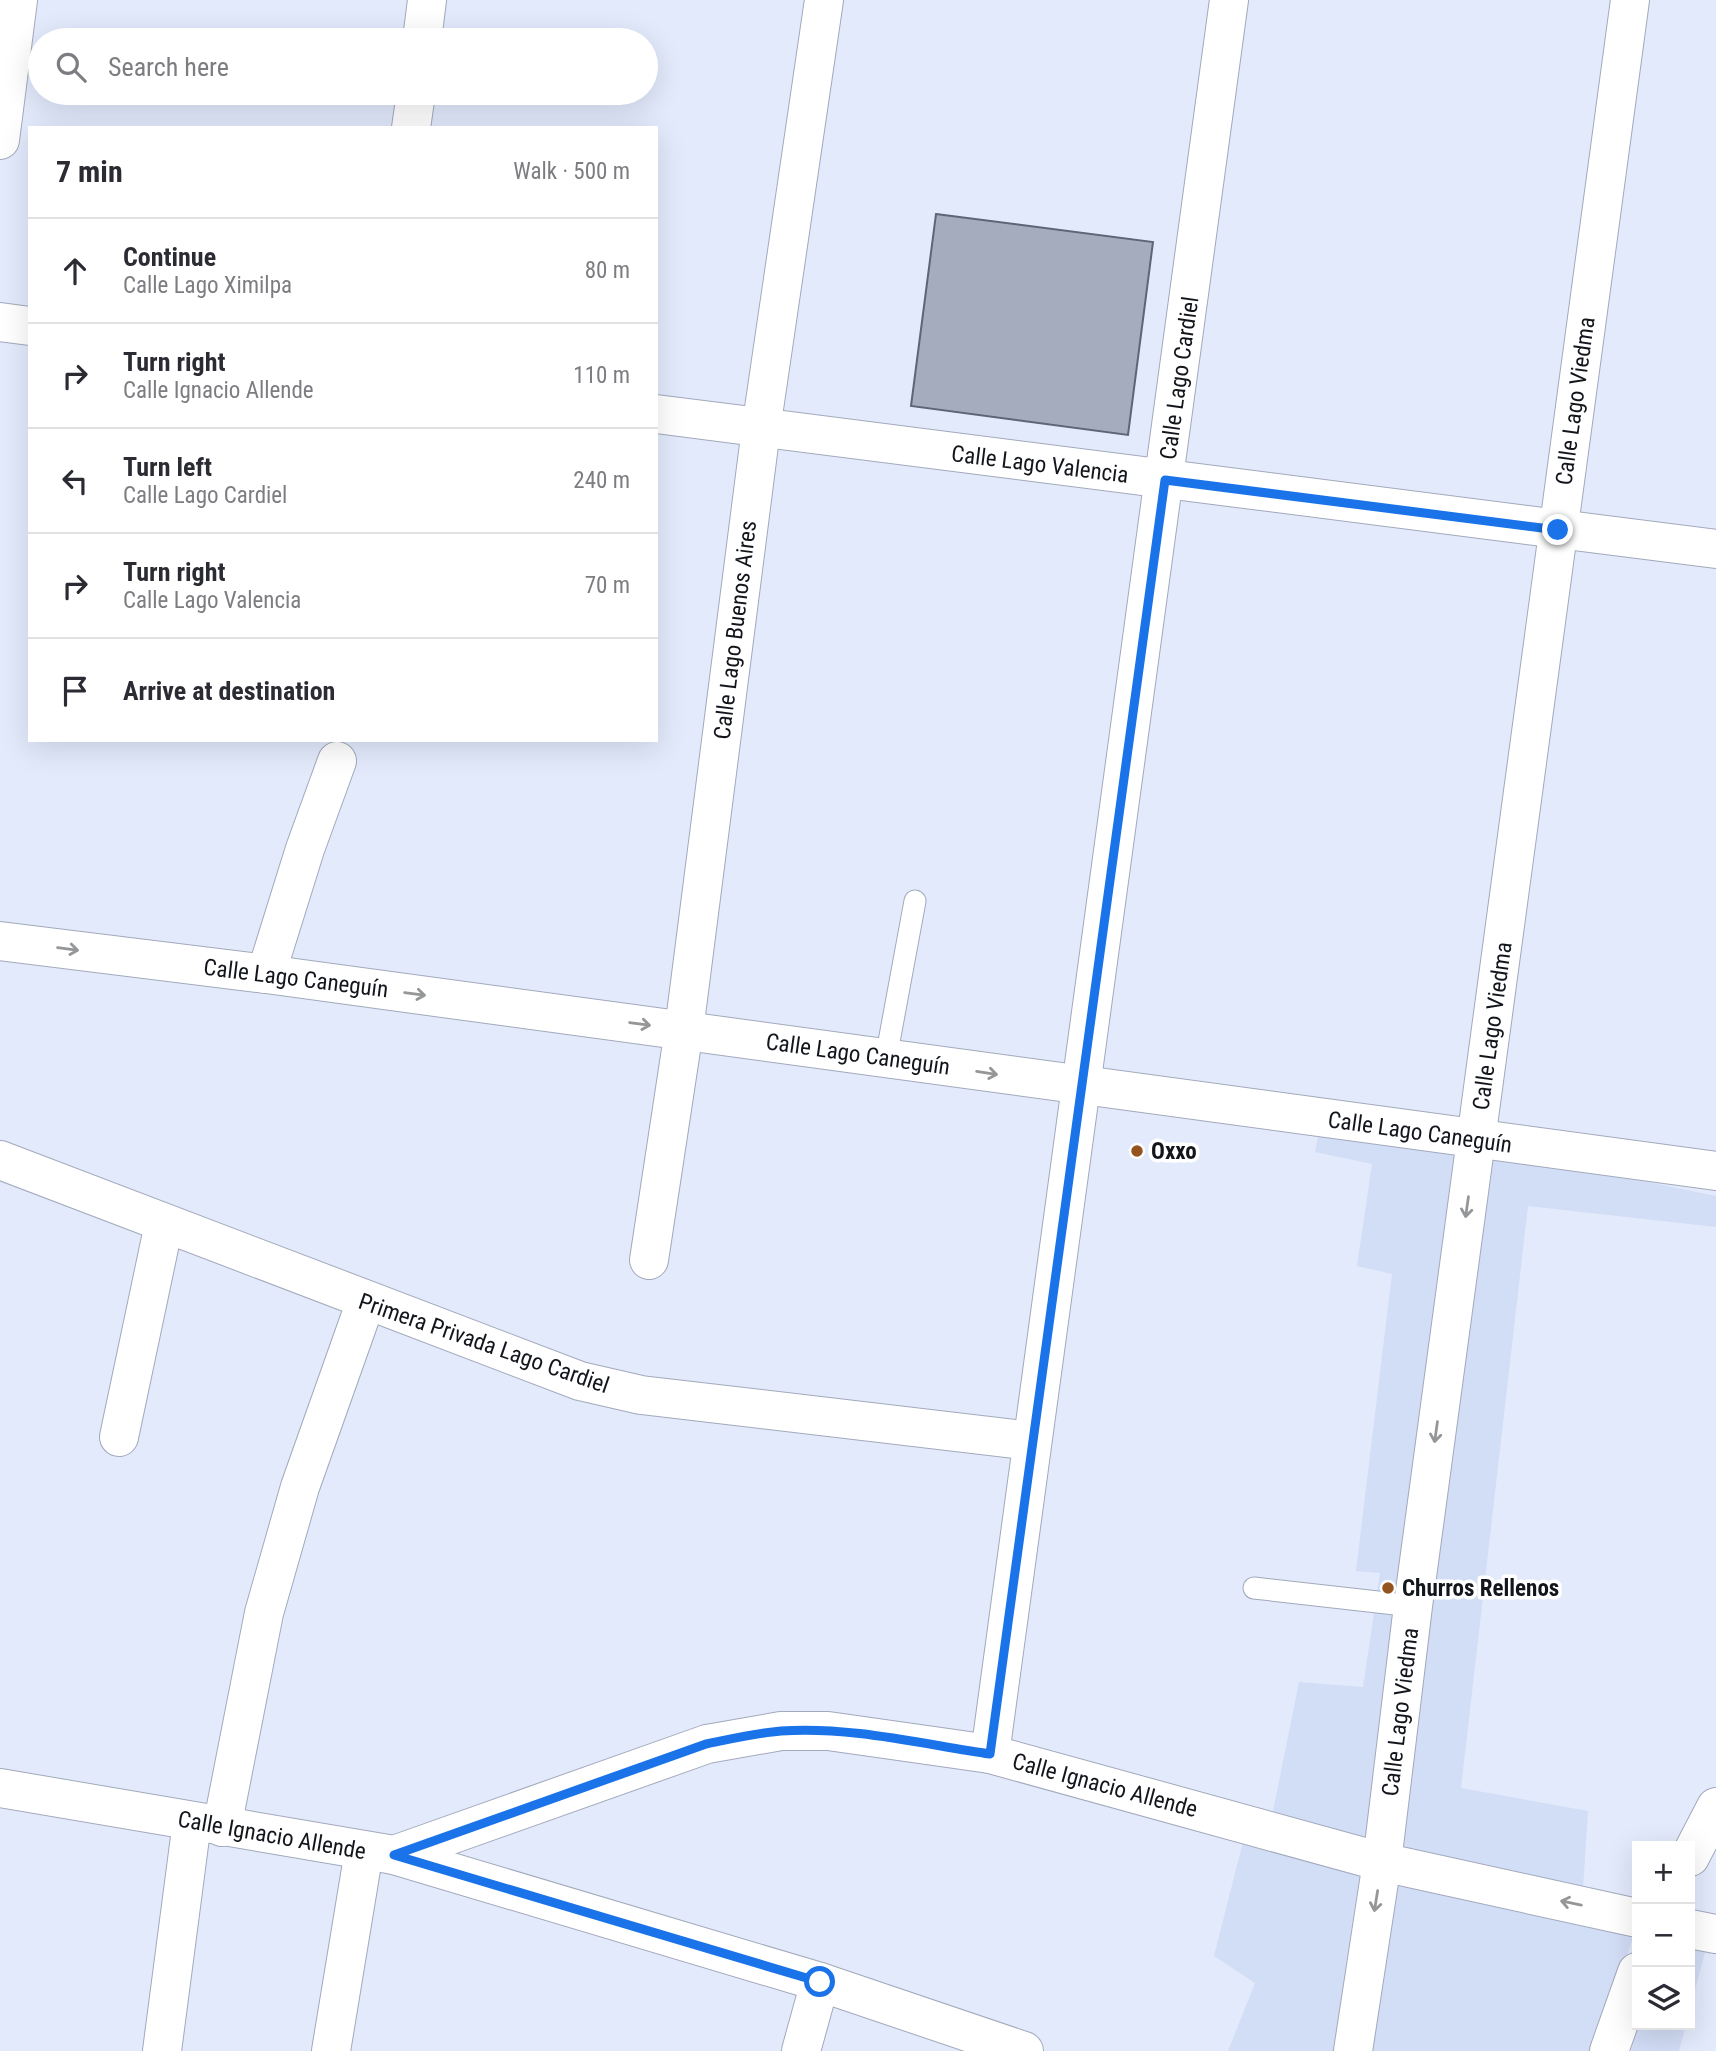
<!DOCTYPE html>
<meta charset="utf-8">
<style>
:root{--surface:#fff;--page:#f7f7f7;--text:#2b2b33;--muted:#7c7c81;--line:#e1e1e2}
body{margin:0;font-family:"Roboto Condensed",sans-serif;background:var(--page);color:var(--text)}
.controls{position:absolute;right:21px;bottom:21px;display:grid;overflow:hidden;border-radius:0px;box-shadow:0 7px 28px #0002}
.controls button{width:63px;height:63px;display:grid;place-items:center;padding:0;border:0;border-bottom:2px solid var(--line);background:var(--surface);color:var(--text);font:35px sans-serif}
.stop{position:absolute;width:21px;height:21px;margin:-16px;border:5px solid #1a73e8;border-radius:50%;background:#fff}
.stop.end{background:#1a73e8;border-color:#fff;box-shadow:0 2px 7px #0008}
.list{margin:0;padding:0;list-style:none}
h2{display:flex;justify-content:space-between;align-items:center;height:91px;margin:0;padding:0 28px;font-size:30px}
h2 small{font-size:23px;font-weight:400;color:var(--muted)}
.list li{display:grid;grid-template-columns:46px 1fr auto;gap:21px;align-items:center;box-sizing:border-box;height:105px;padding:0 28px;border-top:2px solid var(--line)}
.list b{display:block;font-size:26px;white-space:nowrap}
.list p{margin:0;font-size:23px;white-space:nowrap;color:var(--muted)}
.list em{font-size:23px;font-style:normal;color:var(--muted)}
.icon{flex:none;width:38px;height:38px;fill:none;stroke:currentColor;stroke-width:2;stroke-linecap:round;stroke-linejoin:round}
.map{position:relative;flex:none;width:1716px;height:2051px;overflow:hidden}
.search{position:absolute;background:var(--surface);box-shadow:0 7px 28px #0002;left:28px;top:28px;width:630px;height:77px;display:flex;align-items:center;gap:18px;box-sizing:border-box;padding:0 24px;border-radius:38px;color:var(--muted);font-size:26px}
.panel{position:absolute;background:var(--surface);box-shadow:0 7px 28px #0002;left:28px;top:126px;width:630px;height:616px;border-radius:0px}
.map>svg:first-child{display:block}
.built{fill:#d2ddf6}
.building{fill:#a5acbe;stroke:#5e6575;stroke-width:2}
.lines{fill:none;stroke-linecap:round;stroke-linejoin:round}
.service-casing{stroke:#a2a9bb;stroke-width:23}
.minor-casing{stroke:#a2a9bb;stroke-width:40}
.tertiary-casing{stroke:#a2a9bb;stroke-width:40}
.service{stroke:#fff;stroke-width:21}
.minor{stroke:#fff;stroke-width:38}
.tertiary{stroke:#fff;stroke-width:38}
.oneway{stroke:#949698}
.route{stroke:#1a73e8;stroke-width:9}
.poi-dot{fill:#94531f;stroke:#fff;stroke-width:2.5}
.labels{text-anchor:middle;stroke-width:7;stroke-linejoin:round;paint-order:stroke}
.street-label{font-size:23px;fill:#12151b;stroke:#fff}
.poi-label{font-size:23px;font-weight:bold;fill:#12151b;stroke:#fff;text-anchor:start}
</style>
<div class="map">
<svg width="1716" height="2051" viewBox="0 0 1716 2051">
<rect width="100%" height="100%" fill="#e2eafc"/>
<g class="built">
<polygon points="1319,1132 1458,1154 1366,1837 1272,1816 1299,1682 1363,1687 1380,1573 1356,1571 1392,1274 1357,1266 1372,1164 1315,1152"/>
<polygon points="1488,1158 1653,1183 1716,1196 1716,1227 1528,1206 1461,1788 1588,1811 1583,1889 1392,1850"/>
<polygon points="1245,1834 1366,1868 1341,2051 1228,2051 1255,1983 1214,1956"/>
<polygon points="1392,1875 1635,1931 1596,2051 1365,2051"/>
<polygon points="1690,1944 1706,1948 1690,2009"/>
<polygon points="1638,2025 1686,2025 1679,2051 1631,2051"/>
</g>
<polygon class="building" points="936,214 1153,242 1128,435 911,406"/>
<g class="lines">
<defs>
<g id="service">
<polyline points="886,1058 915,901"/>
<polyline points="1254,1588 1413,1606"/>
</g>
<g id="minor">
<polyline points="422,40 427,0"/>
<polyline points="411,128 416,93"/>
<polyline points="0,140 18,0"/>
<polyline points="0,322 30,326"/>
<polyline points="656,414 1716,549"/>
<polyline points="266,974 305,849 337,761"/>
<polyline points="0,1160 580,1381 641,1395 1032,1441"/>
<polyline points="649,1260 684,1030 761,429 824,0"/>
<polyline points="119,1437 164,1224"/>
<polyline points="990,1754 1229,0"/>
<polyline points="0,1788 394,1855 707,1744 781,1731 828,1731 990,1754 1382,1862 1637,1918"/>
<polyline points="222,1827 264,1613 300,1487 366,1301"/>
<polyline points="394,1855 820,1982 1024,2051"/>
<polyline points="1690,1857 1716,1807"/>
<polyline points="1690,1929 1716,1934"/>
<polyline points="162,2051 192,1822"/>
<polyline points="331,2051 364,1851"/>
<polyline points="801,2051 820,1982"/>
<polyline points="1353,2051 1382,1862 1413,1606 1630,0"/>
<polyline points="1609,2051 1637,1972"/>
</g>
<polyline id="tertiary" points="0,941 266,974 1716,1171"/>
</defs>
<use href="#service" class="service-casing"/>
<use href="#minor" class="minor-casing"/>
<use href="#tertiary" class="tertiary-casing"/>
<use href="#service" class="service"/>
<use href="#minor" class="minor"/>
<use href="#tertiary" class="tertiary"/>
</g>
<defs><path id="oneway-shaft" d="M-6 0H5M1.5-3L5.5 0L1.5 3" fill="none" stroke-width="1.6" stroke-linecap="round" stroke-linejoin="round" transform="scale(1.75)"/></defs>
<g class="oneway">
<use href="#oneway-shaft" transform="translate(68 949) rotate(7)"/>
<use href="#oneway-shaft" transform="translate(415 994) rotate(8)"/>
<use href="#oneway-shaft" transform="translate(640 1024) rotate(8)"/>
<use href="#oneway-shaft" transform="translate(987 1073) rotate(9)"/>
<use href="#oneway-shaft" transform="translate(1467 1207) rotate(98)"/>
<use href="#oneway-shaft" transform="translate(1436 1432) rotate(98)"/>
<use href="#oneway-shaft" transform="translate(1376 1901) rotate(99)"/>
<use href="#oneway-shaft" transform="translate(1571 1903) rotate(-168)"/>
</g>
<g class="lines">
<path class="route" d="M820 1982 394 1855 706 1744C731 1739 756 1733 781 1731 849 1726 922 1744 990 1754L1165 480 1558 530"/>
</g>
<g class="poi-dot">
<circle cx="1137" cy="1151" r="7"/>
<circle cx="1388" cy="1588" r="7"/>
</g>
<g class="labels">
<g class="street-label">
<text transform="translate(1179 378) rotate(-82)" y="8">Calle Lago Cardiel</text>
<text transform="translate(1575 401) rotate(-82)" y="8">Calle Lago Viedma</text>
<text transform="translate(1040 464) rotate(7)" y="8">Calle Lago Valencia</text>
<text transform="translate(735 630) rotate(-83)" y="8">Calle Lago Buenos Aires</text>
<text transform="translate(296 978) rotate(7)" y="8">Calle Lago Caneguín</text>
<text transform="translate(1492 1026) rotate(-82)" y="8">Calle Lago Viedma</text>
<text transform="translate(858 1054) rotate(8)" y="8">Calle Lago Caneguín</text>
<text transform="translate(1420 1132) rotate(8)" y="8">Calle Lago Caneguín</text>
<text transform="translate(484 1343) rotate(19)" y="8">Primera Privada Lago Cardiel</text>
<text transform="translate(1400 1712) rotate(-83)" y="8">Calle Lago Viedma</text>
<text transform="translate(1105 1785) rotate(15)" y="8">Calle Ignacio Allende</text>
<text transform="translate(272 1835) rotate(10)" y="8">Calle Ignacio Allende</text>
</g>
<g class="poi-label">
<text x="1151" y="1159">Oxxo</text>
<text x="1402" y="1596">Churros Rellenos</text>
</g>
</g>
</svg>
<div class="controls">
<button>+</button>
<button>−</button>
<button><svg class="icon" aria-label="layers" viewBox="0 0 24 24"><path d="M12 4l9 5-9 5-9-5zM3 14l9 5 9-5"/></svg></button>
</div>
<div class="stop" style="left:820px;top:1982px"></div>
<div class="stop end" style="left:1558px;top:530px"></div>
<div class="search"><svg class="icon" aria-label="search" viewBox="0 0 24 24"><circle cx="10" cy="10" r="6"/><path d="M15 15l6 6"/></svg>Search here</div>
<section class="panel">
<h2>7 min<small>Walk · 500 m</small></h2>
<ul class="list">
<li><svg class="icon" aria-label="ahead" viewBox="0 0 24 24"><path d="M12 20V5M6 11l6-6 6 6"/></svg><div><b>Continue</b><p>Calle Lago Ximilpa</p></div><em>80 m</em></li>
<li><svg class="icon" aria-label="right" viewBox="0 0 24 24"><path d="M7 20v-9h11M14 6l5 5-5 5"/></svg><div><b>Turn right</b><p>Calle Ignacio Allende</p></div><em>110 m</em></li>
<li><svg class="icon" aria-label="left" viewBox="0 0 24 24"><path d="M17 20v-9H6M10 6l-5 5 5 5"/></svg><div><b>Turn left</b><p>Calle Lago Cardiel</p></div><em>240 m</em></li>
<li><svg class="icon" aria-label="right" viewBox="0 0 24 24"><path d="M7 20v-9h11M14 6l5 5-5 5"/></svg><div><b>Turn right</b><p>Calle Lago Valencia</p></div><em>70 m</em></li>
<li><svg class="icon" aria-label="arrive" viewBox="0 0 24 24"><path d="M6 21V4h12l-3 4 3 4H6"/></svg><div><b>Arrive at destination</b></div></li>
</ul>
</section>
</div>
